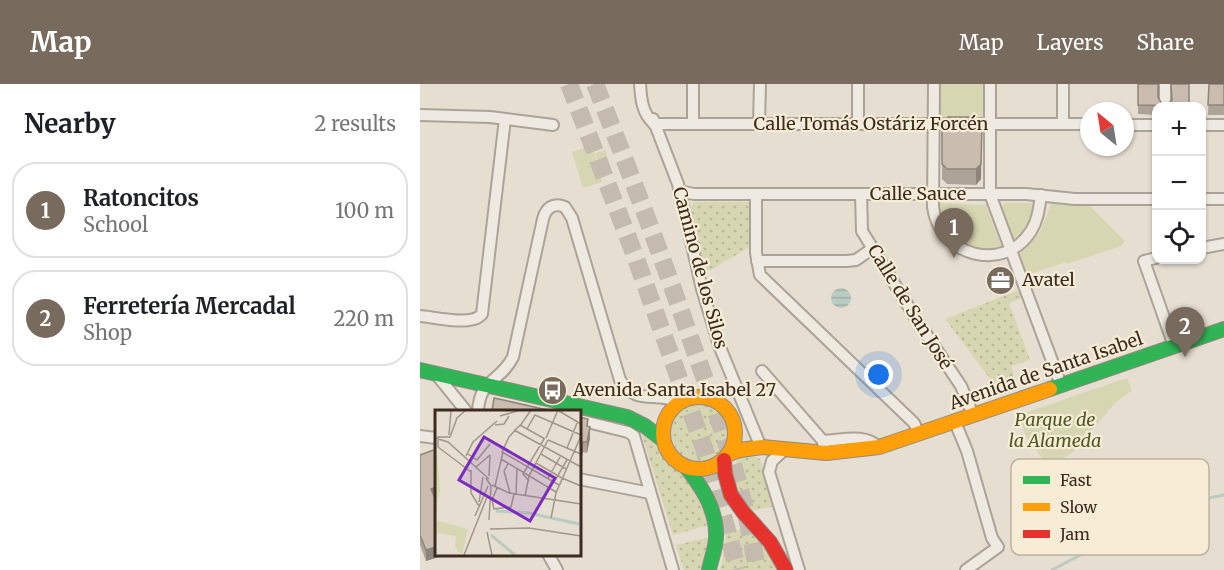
<!DOCTYPE html>
<meta charset="utf-8">
<style>
:root{--surface:#fff;--page:#f2f2f2;--text:#202124;--muted:#757577;--line:#e0e0e0;--accent:#786a5d}
body{margin:0;font-family:Merriweather,serif;background:var(--page);color:var(--text)}
.controls{position:absolute;right:18px;top:18px;display:grid;overflow:hidden;border-radius:12px;box-shadow:0 2px 4px #0004}
.controls button{width:54px;height:54px;display:grid;place-items:center;padding:0;border:0;border-bottom:2px solid var(--line);background:var(--surface);color:var(--text);font:30px sans-serif}
.compass{position:absolute;left:660px;top:18px;width:54px;height:54px;border-radius:50%;background:var(--surface);box-shadow:0 2px 4px #0004;rotate:330deg}
.you{position:absolute;left:459px;top:291px;width:21px;height:21px;margin:-15px;border:4px solid #fff;border-radius:50%;background:#1a73e8;box-shadow:0 0 0 9px #1a73e833}
.badge{display:grid;place-items:center;width:39px;height:39px;border-radius:50%;background:var(--accent);color:#fff;font-size:20px;font-weight:700}
.pin{position:absolute;translate:-50% -50px;filter:drop-shadow(0 2px 3px #0008)}
.pin::after{content:'';position:absolute;top:32px;width:21px;height:18px;background:inherit;clip-path:polygon(0 0,100% 0,50% 100%)}
.list{margin:0;padding:0;list-style:none}
h2{display:flex;justify-content:space-between;align-items:center;height:78px;margin:0;padding:0 24px;font-size:26px}
h2 small{font-size:20px;font-weight:400;color:var(--muted)}
.list li{display:grid;grid-template-columns:39px 1fr auto;gap:18px;align-items:center;box-sizing:border-box;height:96px;margin:0 12px 12px;padding:0 12px;border:2px solid var(--line);border-radius:24px}
.list b{display:block;font-size:22px;white-space:nowrap}
.list p{margin:0;font-size:20px;white-space:nowrap;color:var(--muted)}
.list em{font-size:20px;font-style:normal;color:var(--muted)}
.icon{flex:none;width:33px;height:33px;fill:none;stroke:currentColor;stroke-width:2;stroke-linecap:round;stroke-linejoin:round}
.map{position:relative;flex:none;width:804px;height:486px;overflow:hidden}
header{display:flex;align-items:center;gap:36px;box-sizing:border-box;height:84px;padding:0 30px;background:var(--accent);color:#fff}
header strong{font-size:28px}
nav{display:flex;gap:33px;margin-inline-start:auto;font-size:21px}
main{display:flex}
aside{flex:1;background:var(--surface)}
.map>svg:first-child{display:block}
.grass{fill:url(#grass-dots)}
.park{fill:#d7d6b2}
.water{fill:url(#water-rules)}
.lines{fill:none;stroke-linecap:round;stroke-linejoin:round}
.stream{stroke:#bacbc1;stroke-width:3}
.highway-tunnel{stroke:#c4baad;stroke-width:18;stroke-dasharray:18 9;stroke-linecap:butt}
.street-casing{stroke:#aca398;stroke-width:14}
.fast-casing{stroke:#91897f;stroke-width:16}
.slow-casing{stroke:#91897f;stroke-width:16}
.jam-casing{stroke:#91897f;stroke-width:16}
.street{stroke:#eeeae1;stroke-width:10}
.fast{stroke:#30b455;stroke-width:14}
.slow{stroke:#ff9f0a;stroke-width:14}
.jam{stroke:#e5322d;stroke-width:14}
.wall{fill:#aea397}
.shaded-wall{fill:#8d847b}
.building{fill:#cabdb0;stroke:#8d847b;stroke-width:1.5}
.labels{text-anchor:middle;stroke-width:4.5;stroke-linejoin:round;paint-order:stroke}
.street-label{font-size:18px;fill:#3c2c1f;stroke:#f7ecd6}
.poi-label{font-size:18px;fill:#3c2c1f;stroke:#f7ecd6;text-anchor:start}
.park-label{font-size:18px;font-style:italic;fill:#4e5925;stroke:#f7ecd6}
.inset-river{fill:none;stroke:#bacbc1;stroke-width:3}
.inset-road{fill:none;stroke:#a29789;stroke-width:1.5}
.view{fill:#7b2cbf;fill-opacity:0.15;stroke:#7b2cbf;stroke-width:3}
.inset-edge{fill:none;stroke:#3c2c1f;stroke-width:3}
.key{fill:#f7ecd6;stroke:#bfb29f;stroke-width:1.5}
.key-label{font-size:16px;fill:#3c2c1f}
</style>
<header>
<strong>Map</strong>
<nav><a>Map</a><a>Layers</a><a>Share</a></nav>
</header>
<main>
<aside>
<h2>Nearby<small>2 results</small></h2>
<ul class="list">
<li><span class="badge">1</span><div><b>Ratoncitos</b><p>School</p></div><em>100 m</em></li>
<li><span class="badge">2</span><div><b>Ferretería Mercadal</b><p>Shop</p></div><em>220 m</em></li>
</ul>
</aside>
<div class="map">
<svg width="804" height="486" viewBox="0 0 804 486">
<defs>
<pattern id="grass-dots" width="8" height="8" patternUnits="userSpaceOnUse" patternTransform="scale(1.5)"><rect width="8" height="8" fill="#d7d6b2"/><path d="M2 2h.1M6 6h.1" fill="none" stroke="#b9b899" stroke-width="1.8" stroke-linecap="round"/></pattern>
<pattern id="water-rules" width="6" height="5" patternUnits="userSpaceOnUse" patternTransform="scale(1.5)"><rect width="6" height="5" fill="#bacbc1"/><path d="M0 2.5h6" fill="none" stroke="#a1aea5"/></pattern>
</defs>
<rect width="100%" height="100%" fill="#e6ded0"/>
<g class="grass">
<polygon points="274,118 332,118 331,162 291,186 285,187 270,124"/>
<polygon points="599,206 602,214 589,219 610,276 591,282 599,305 580,312 574,300 525,235"/>
<circle cx="280" cy="349" r="29"/>
<polygon points="221,348 236,358 251,380 264,391 281,414 288,441 253,451"/>
<polygon points="330,370 340,375 355,422 331,427 313,402 311,386 319,374"/>
<polygon points="327,444 351,471 358,486 300,486 304,469 306,449"/>
<polygon points="290,453 283,486 264,486 256,461"/>
</g>
<g class="park">
<polygon points="518,0 568,0 566,36 518,35"/>
<polygon points="172,62 182,98 163,104 152,68"/>
<polygon points="185,66 189,79 179,82 175,69"/>
<polygon points="632,117 669,121 705,157 701,162 647,180 646,178 607,191 600,170 621,146"/>
<path d="M521 119 566 121 582 163C563 172 534 162 524 143 521 137 520 128 517 121Z"/>
<polygon points="585,119 612,119 615,121 609,142 598,155 593,154 582,123"/>
<polygon points="707,294 712,306 695,319 652,369 638,377 632,388 605,351 599,331"/>
</g>
<circle class="water" cx="421" cy="214" r="10"/>
<g class="lines">
<polyline class="stream" points="632,486 754,421 804,411"/>
<g class="highway-tunnel">
<polyline points="149,0 215,172 284,364 318,486"/>
<path d="M175 0C209 86 242 172 272 259 299 334 325 408 337 486"/>
</g>
<defs>
<g id="street">
<path d="M220 0C221 15 222 29 234 40H669"/>
<polyline points="273,0 273,40"/>
<polyline points="438,0 438,40"/>
<path d="M514 0 513 123C519 172 584 190 611 147 618 136 619 124 621 111"/>
<polyline points="570,0 570,110 641,301"/>
<polyline points="745,0 745,22"/>
<polyline points="0,31 70,33 133,41"/>
<polyline points="233,35 258,100 282,205 299,261 340,361"/>
<polyline points="339,40 340,0"/>
<polyline points="643,40 643,0"/>
<polyline points="705,41 736,41"/>
<polyline points="782,41 804,41"/>
<polyline points="259,107 274,110 606,110 655,115 736,115"/>
<polyline points="336,110 336,169 340,191 494,339 499,350"/>
<polyline points="441,110 442,147 498,238 541,302 553,331"/>
<polyline points="782,115 804,115"/>
<polyline points="782,164 804,160"/>
<polyline points="736,174 724,177 754,262"/>
<polyline points="337,177 427,177 436,176 453,164"/>
<path d="M0 232C15 233 52 243 62 230L85 35"/>
<polyline points="342,287 403,357 404,369"/>
<polyline points="16,290 46,327"/>
<path d="M58 327C60 294 80 299 93 273L123 135C126 124 133 118 145 123L152 134 200 296C217 323 236 306 259 319"/>
<polyline points="159,336 208,348 214,352 253,486"/>
<polyline points="535,338 547,367 572,454 578,463 546,486"/>
<polyline points="0,352 16,354"/>
<path d="M403 357C423 356 444 349 459 363"/>
<polyline points="365,365 352,377 349,388 379,486"/>
<polyline points="159,395 230,409"/>
<polyline points="128,470 137,486"/>
</g>
<g id="fast">
<polyline points="0,286 207,333 225,342 243,356"/>
<polyline points="630,305 804,245"/>
<path d="M266 383C282 403 297 426 296 453 296 464 291 475 289 486"/>
</g>
<g id="slow">
<circle cx="279" cy="349" r="36"/>
<polyline points="309,370 320,366 342,363 406,369 459,363 630,305"/>
</g>
<polyline id="jam" points="304,376 305,390 311,411 323,428 350,458 366,486"/>
</defs>
<use href="#street" class="street-casing"/>
<use href="#fast" class="fast-casing"/>
<use href="#slow" class="slow-casing"/>
<use href="#jam" class="jam-casing"/>
<use href="#street" class="street"/>
<use href="#fast" class="fast"/>
<use href="#slow" class="slow"/>
<use href="#jam" class="jam"/>
</g>
<g class="wall">
<polygon points="718,0 738,13 742,20 748,20 769,0 769,22 736,22 736,31 718,30"/>
<polygon points="789,0 804,0 804,31 788,31"/>
<polygon points="528,33 561,95 556,101 527,100 522,95 522,39"/>
<polygon points="159,333 168,343 170,354 167,369 163,368"/>
<polygon points="16,365 16,413 15,414 16,470 28,470 6,477 0,461 0,371"/>
</g>
<g class="shaded-wall">
<polygon points="562,39 561,95 556,101 556,85"/>
<polygon points="170,343 170,354 167,369 167,358"/>
<polygon points="163,358 163,368 159,386 159,375"/>
<polygon points="16,403 16,413 11,415 11,405"/>
<polygon points="16,463 16,470 28,470 6,477 6,466"/>
</g>
<g class="building">
<polygon points="718,0 738,0 738,13 742,20 748,20 752,16 751,0 769,0 769,22 718,21"/>
<polygon points="789,0 804,0 804,21 788,21"/>
<polygon points="528,33 556,33 562,39 561,80 556,85 527,85 522,80 522,39"/>
<polygon points="74,314 132,327 72,327"/>
<polygon points="159,333 168,335 167,342 170,343 167,358 163,358 159,375"/>
<polygon points="16,365 16,403 11,405 16,417 16,463 6,466 0,451 0,371"/>
</g>
<defs>
<symbol id="office-disc" viewBox="-11 -11 22 22"><circle r="9.5" fill="#786a5d" stroke="#f7ecd6"/><path d="M-6-3h4V-5.5h4V-3h4V5H-6ZM-1-4.5V-3h2v-1.5ZM-6 0V1H6V0Z" fill="#fff"/></symbol>
<symbol id="bus-disc" viewBox="-11 -11 22 22"><circle r="9.5" fill="#786a5d" stroke="#f7ecd6"/><path d="M-5-6H5V4H4V6H2V4H-2V6H-4V4H-5ZM-3.5-4V0h7V-4ZM-3.5 1.2v1.5H-2V1.2ZM2 1.2v1.5H3.5V1.2Z" fill="#fff"/></symbol>
</defs>
<g fill-rule="evenodd">
<use href="#office-disc" x="564" y="180" width="33" height="33"/>
<use href="#bus-disc" x="116" y="290" width="33" height="33"/>
</g>
<g class="labels">
<g class="street-label">
<text x="451" y="46">Calle Tomás Ostáriz Forcén</text>
<text x="498" y="116">Calle Sauce</text>
<text transform="translate(280 184) rotate(75)" y="6">Camino de los Silos</text>
<text transform="translate(490 223) rotate(58)" y="6">Calle de San José</text>
<text transform="translate(626 287) rotate(-19)" y="6">Avenida de Santa Isabel</text>
</g>
<g class="poi-label">
<text x="602" y="202">Avatel</text>
<text x="153" y="312">Avenida Santa Isabel 27</text>
</g>
<g class="park-label">
<text x="635" y="342">Parque de<tspan x="635" dy="21">la Alameda</tspan></text>
</g>
</g>
<g transform="translate(15 326)">
<rect width="146" height="146" fill="#e6ded0"/>
<path d="M0 110 33 119 27 145 20 138 21 126 0 123Z" fill="#d7d6b2"/>
<path d="M0 20 5 80 0 106Z" fill="#d7d6b2"/>
<path class="inset-river" d="M61 101 94 103 144 114M56 125 80 145"/>
<path class="inset-road" d="M124 1 146 14M65 6 86 0M60 15 69 14 74 6M85 15 74 27 67 42 124 75M85 15 110 29M85 16 96 0M92 19 100 5 146 25M79 20 146 57M14 25 16 0M15 27H3V37L36 62M15 27 22 8 31 0M0 28 13 32 54 69M111 28 123 0M113 30 146 44M132 38 142 13M33 44 42 50 55 34M106 44 131 59M31 46 38 32 62 11M66 49 121 82M101 53 127 68M73 54 69 61 75 83M41 57 55 45M36 60V83L44 96M54 66 55 45M51 68 56 76 54 110M113 68 125 47M127 68 146 76M94 71 88 64 109 29M119 72 132 50M57 75 74 83 146 94M60 76 68 42M62 78 57 90 59 99 76 97 79 84M81 84 82 59M90 86 94 66 113 30M44 92 48 67M40 106 53 76M116 108 121 83 146 26M55 119 94 118 146 126M52 122 57 145M29 145 52 87"/>
<path class="view" d="M49 27 120 68 95 111 24 70Z"/>
<rect width="146" height="146" class="inset-edge"/>
</g>
<rect x="591" y="375" width="198" height="96" rx="9" class="key"/>
<rect x="603" y="392" width="27" height="8" fill="#30b455"/>
<rect x="603" y="419" width="27" height="8" fill="#ff9f0a"/>
<rect x="603" y="446" width="27" height="8" fill="#e5322d"/>
<g class="key-label">
<text x="640" y="402">Fast</text>
<text x="640" y="429">Slow</text>
<text x="640" y="456">Jam</text>
</g>
</svg>
<div class="controls">
<button>+</button>
<button>−</button>
<button><svg class="icon" aria-label="locate" viewBox="0 0 24 24"><circle cx="12" cy="12" r="6"/><path d="M12 2v4M12 18v4M2 12h4M18 12h4"/></svg></button>
</div>
<svg class="compass" viewBox="-18 -18 36 36"><path d="M0-13l5 13h-10z" fill="#e53935"/><path d="M0 13l5-13h-10z" fill="#757577"/></svg>
<div class="you"></div>
<div class="pin badge" style="left:534px;top:174px">1</div>
<div class="pin badge" style="left:765px;top:273px">2</div>
</div>
</main>
